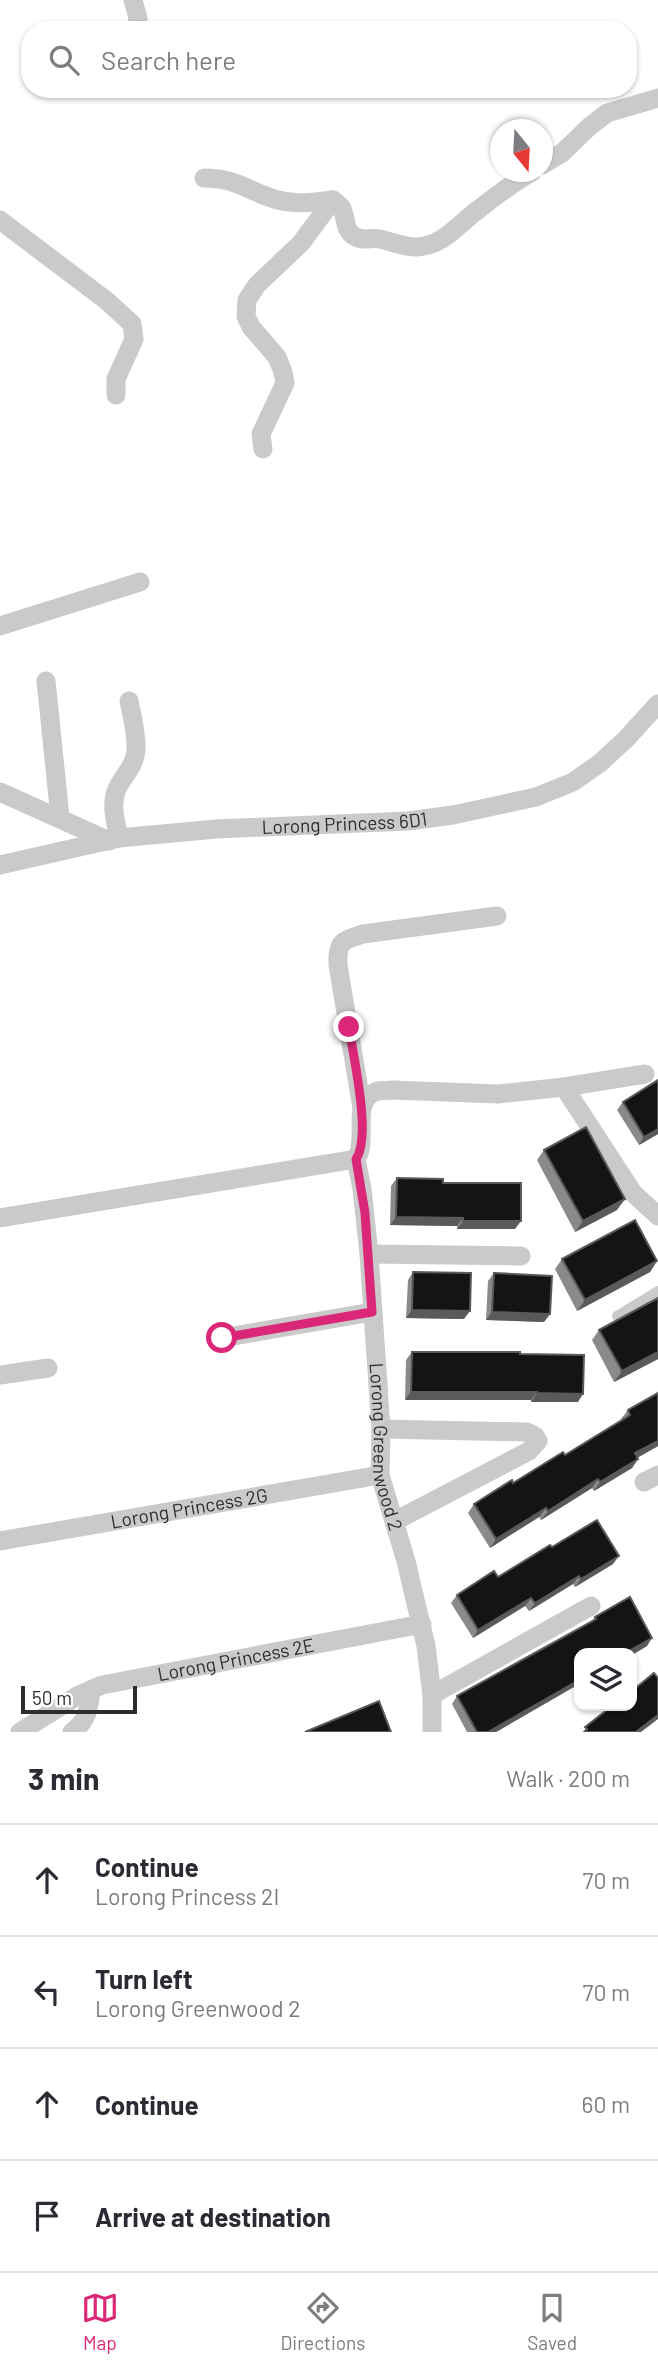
<!DOCTYPE html>
<meta charset="utf-8">
<style>
:root{--surface:#fff;--page:#f7f7f7;--text:#2b2b33;--muted:#7c7c81;--line:#e1e1e2;--accent:#db2777}
body{margin:0;font-family:Barlow,sans-serif;background:var(--page);color:var(--text)}
.controls{position:absolute;right:21px;bottom:21px;display:grid;overflow:hidden;border-radius:14px;box-shadow:0 2px 5px #0004}
.controls button{width:63px;height:63px;display:grid;place-items:center;padding:0;border:0;border-bottom:2px solid var(--line);background:var(--surface);color:var(--text);font:35px sans-serif}
.compass{position:absolute;left:490px;top:119px;width:63px;height:63px;border-radius:50%;background:var(--surface);box-shadow:0 2px 5px #0004;rotate:162deg}
.scale{position:absolute;left:21px;bottom:18px;width:116px;box-sizing:border-box;padding-left:7px;border:4px solid #2d2d2d;border-top:0;font-size:19px;line-height:24px;white-space:nowrap;color:#2d2d2d;-webkit-text-stroke:5px #fff;paint-order:stroke}
.stop{position:absolute;width:21px;height:21px;margin:-16px;border:5px solid #db2777;border-radius:50%;background:#fff}
.stop.end{background:#db2777;border-color:#fff;box-shadow:0 2px 7px #0008}
.list{margin:0;padding:0;list-style:none}
h2{display:flex;justify-content:space-between;align-items:center;height:91px;margin:0;padding:0 28px;font-size:30px}
h2 small{font-size:23px;font-weight:400;color:var(--muted)}
.list li{display:grid;grid-template-columns:46px 1fr auto;gap:21px;align-items:center;box-sizing:border-box;height:112px;padding:0 28px;border-top:2px solid var(--line)}
.list b{display:block;font-size:26px;white-space:nowrap}
.list p{margin:0;font-size:23px;white-space:nowrap;color:var(--muted)}
.list em{font-size:23px;font-style:normal;color:var(--muted)}
.icon{flex:none;width:38px;height:38px;fill:none;stroke:currentColor;stroke-width:2;stroke-linecap:round;stroke-linejoin:round}
.map{position:relative;flex:none;width:658px;height:1732px;overflow:hidden}
.search{position:absolute;background:var(--surface);box-shadow:0 2px 5px #0004;left:21px;right:21px;top:21px;height:77px;display:flex;align-items:center;gap:18px;box-sizing:border-box;padding:0 24px;border-radius:28px;color:var(--muted);font-size:26px}
.sheet{height:539px;background:var(--surface)}
nav{display:flex;justify-content:space-around;align-items:center;box-sizing:border-box;height:98px;border-top:2px solid var(--line);background:var(--surface);font-size:19px;color:var(--muted)}
nav a{display:grid;justify-items:center;gap:4px}
nav .on{color:var(--accent)}
.map>svg:first-child{display:block}
.lines{fill:none;stroke-linecap:round;stroke-linejoin:round}
.service{stroke:#cacaca;stroke-width:10}
.minor{stroke:#cacaca;stroke-width:19}
.wall{fill:#8a8a8a}
.shaded-wall{fill:#5a5a5a}
.building{fill:#141414;stroke:#5a5a5a;stroke-width:2}
.route{stroke:#db2777;stroke-width:9}
.labels{text-anchor:middle;stroke-width:7;stroke-linejoin:round;paint-order:stroke}
.street-label{font-size:19px;fill:#2d2d2d;stroke:#fff}
</style>
<div class="map">
<svg width="658" height="1732" viewBox="0 0 658 1732">
<rect width="100%" height="100%" fill="#fff"/>
<g class="lines">
<polyline class="service" points="617,1316 658,1291"/>
<g class="minor">
<polyline points="133,0 138,18 136,30"/>
<polyline points="542,165 562,153 589,127 607,113 658,98"/>
<path d="M204 178C238 178 248 192 278 200 296 205 315 202 333 200 336 203 339 204 341 207 347 217 343 229 354 236 363 242 370 237 380 239 392 242 404 247 416 247 442 246 456 227 475 212 493 198 512 183 532 172"/>
<polyline points="0,220 107,301 132,324 134,339 116,379 116,395"/>
<polyline points="263,449 261,434 285,383 283,372 277,357 251,327 246,316 247,300 257,285 301,243 333,200"/>
<polyline points="0,626 140,582"/>
<polyline points="46,681 60,817"/>
<polyline points="0,792 109,841"/>
<path d="M119 838C116 822 110 805 117 789 123 776 135 766 136 750 137 734 132 716 129 701"/>
<path id="s1" d="M0 865 119 838 216 829 408 821 453 815 536 797 573 782 600 763 626 739 658 704"/>
<polyline points="564,1087 633,1193 658,1216"/>
<path d="M362 1108 338 965C337 941 342 941 363 934L497 916"/>
<path id="s2" d="M356 1159 362 1189 369 1254 381 1429 380 1475 406 1561 426 1646 432 1695V1732"/>
<path d="M356 1159C369 1141 350 1102 375 1092 379 1090 387 1091 392 1090L498 1094 564 1087 645 1074"/>
<polyline points="0,1218 356,1159"/>
<polyline points="369,1254 521,1256"/>
<polyline points="222,1338 372,1312"/>
<polyline points="0,1375 48,1368"/>
<polyline points="381,1429 527,1432 535,1436 538,1441 529,1451 395,1521"/>
<polyline points="644,1482 658,1475"/>
<path id="s3" d="M0 1541 380 1475"/>
<polyline points="432,1695 591,1606"/>
<path id="s4" d="M20 1732 77 1696 102 1685 422 1624"/>
<path d="M72 1732C88 1721 89 1708 91 1690"/>
</g>
</g>
<g class="wall">
<polygon points="658,1080 658,1134 639,1145 617,1110 623,1102"/>
<polygon points="544,1150 617,1210 575,1232 537,1160"/>
<polygon points="397,1178 443,1183 515,1229 457,1229 457,1226 390,1225 391,1186"/>
<polygon points="562,1259 657,1261 650,1272 577,1311 555,1269"/>
<polygon points="413,1272 464,1319 406,1318 408,1280"/>
<polygon points="494,1273 550,1314 544,1322 486,1320 488,1281"/>
<polygon points="599,1330 658,1359 614,1382 592,1340"/>
<polygon points="412,1352 520,1354 578,1402 531,1402 531,1400 405,1400 406,1360"/>
<polygon points="628,1410 658,1446 637,1458 638,1459 632,1468 594,1491 592,1488 541,1520 539,1517 490,1548 468,1513 474,1504 565,1455 622,1420 621,1419"/>
<polygon points="552,1547 613,1564 575,1587 573,1584 529,1611 525,1606 473,1638 451,1603 457,1595 498,1577"/>
<polygon points="595,1617 647,1646 632,1655 632,1653 579,1653 579,1684 496,1732 467,1732 452,1704 457,1696 591,1622"/>
</g>
<g class="shaded-wall">
<polygon points="658,1129 658,1134 639,1145 644,1137"/>
<polygon points="625,1199 617,1210 575,1232 583,1221"/>
<polygon points="396,1217 463,1218 457,1226 390,1225"/>
<polygon points="463,1221 521,1221 515,1229 457,1229"/>
<polygon points="657,1261 650,1272 577,1311 585,1300"/>
<polygon points="412,1310 470,1311 464,1319 406,1318"/>
<polygon points="492,1312 550,1314 544,1322 486,1320"/>
<polygon points="658,1352 658,1359 614,1382 622,1371"/>
<polygon points="411,1392 537,1392 531,1400 405,1400"/>
<polygon points="537,1393 583,1394 578,1402 531,1402"/>
<polygon points="658,1441 658,1446 628,1463 635,1453"/>
<polygon points="638,1459 632,1468 594,1491 600,1482"/>
<polygon points="598,1479 592,1488 541,1520 548,1511"/>
<polygon points="546,1508 539,1517 490,1548 496,1539"/>
<polygon points="619,1556 613,1564 575,1587 581,1579"/>
<polygon points="579,1576 573,1584 529,1611 535,1603"/>
<polygon points="531,1598 525,1606 473,1638 478,1630"/>
<polygon points="652,1638 647,1646 632,1655 632,1653 625,1653"/>
<polygon points="579,1680 579,1684 496,1732 488,1732"/>
<polygon points="658,1715 658,1719 641,1732 636,1732"/>
</g>
<g class="building">
<polygon points="658,1080 658,1129 644,1137 623,1102"/>
<polygon points="586,1127 625,1199 583,1221 544,1150"/>
<polygon points="397,1178 443,1179 443,1183 521,1183 521,1221 463,1221 463,1218 396,1217"/>
<polygon points="635,1220 657,1261 585,1300 562,1259"/>
<polygon points="413,1272 471,1273 470,1311 412,1310"/>
<polygon points="494,1273 552,1276 550,1314 492,1312"/>
<polygon points="658,1298 658,1352 622,1371 599,1330"/>
<polygon points="412,1352 520,1352 520,1354 584,1355 583,1394 537,1393 537,1392 411,1392"/>
<polygon points="658,1393 658,1441 635,1453 638,1459 600,1482 598,1479 548,1511 546,1508 496,1539 474,1504 512,1480 513,1483 563,1452 565,1455 630,1415 628,1410"/>
<polygon points="597,1520 619,1556 581,1579 579,1576 535,1603 531,1598 478,1630 457,1595 494,1571 498,1577 550,1545 552,1547"/>
<polygon points="630,1597 652,1638 625,1653 579,1653 579,1680 488,1732 477,1732 457,1696 596,1619 595,1617"/>
<polygon points="654,1673 658,1678 658,1715 636,1732 584,1732 587,1729 585,1727 612,1706 632,1706 632,1691"/>
<polygon points="379,1701 391,1732 305,1732"/>
</g>
<g class="lines">
<path class="route" d="M222 1338 372 1312 365 1213 356 1159C372 1136 353 1056 349 1027"/>
</g>
<g class="labels">
<g class="street-label">
<text dy="7" stroke="none"><textPath href="#s1" startOffset="348">Lorong Princess 6D1</textPath></text>
<text dy="7" stroke="none"><textPath href="#s2" startOffset="290">Lorong Greenwood 2</textPath></text>
<text dy="7" stroke="none"><textPath href="#s3" startOffset="192">Lorong Princess 2G</textPath></text>
<text dy="7" stroke="none"><textPath href="#s4" startOffset="231">Lorong Princess 2E</textPath></text>
</g>
</g>
</svg>
<div class="controls">
<button><svg class="icon" aria-label="layers" viewBox="0 0 24 24"><path d="M12 4l9 5-9 5-9-5zM3 14l9 5 9-5"/></svg></button>
</div>
<svg class="compass" viewBox="-18 -18 36 36"><path d="M0-13l5 13h-10z" fill="#e53935"/><path d="M0 13l5-13h-10z" fill="#7c7c81"/></svg>
<div class="scale">50 m</div>
<div class="stop" style="left:222px;top:1338px"></div>
<div class="stop end" style="left:349px;top:1027px"></div>
<div class="search"><svg class="icon" aria-label="search" viewBox="0 0 24 24"><circle cx="10" cy="10" r="6"/><path d="M15 15l6 6"/></svg>Search here</div>
</div>
<section class="sheet">
<h2>3 min<small>Walk · 200 m</small></h2>
<ul class="list">
<li><svg class="icon" aria-label="ahead" viewBox="0 0 24 24"><path d="M12 20V5M6 11l6-6 6 6"/></svg><div><b>Continue</b><p>Lorong Princess 2I</p></div><em>70 m</em></li>
<li><svg class="icon" aria-label="left" viewBox="0 0 24 24"><path d="M17 20v-9H6M10 6l-5 5 5 5"/></svg><div><b>Turn left</b><p>Lorong Greenwood 2</p></div><em>70 m</em></li>
<li><svg class="icon" aria-label="ahead" viewBox="0 0 24 24"><path d="M12 20V5M6 11l6-6 6 6"/></svg><div><b>Continue</b></div><em>60 m</em></li>
<li><svg class="icon" aria-label="arrive" viewBox="0 0 24 24"><path d="M6 21V4h12l-3 4 3 4H6"/></svg><div><b>Arrive at destination</b></div></li>
</ul>
</section>
<nav>
<a class="on"><svg class="icon" aria-label="map" viewBox="0 0 24 24"><path d="M3 6l6-2 6 2 6-2v14l-6 2-6-2-6 2zM9 4v14M15 6v14"/></svg>Map</a>
<a><svg class="icon" aria-label="directions" viewBox="0 0 24 24"><path d="M12 3l9 9-9 9-9-9zM9 14v-3h6M13 9l2 2-2 2"/></svg>Directions</a>
<a><svg class="icon" aria-label="saved" viewBox="0 0 24 24"><path d="M7 4h10v16l-5-4-5 4z"/></svg>Saved</a>
</nav>
